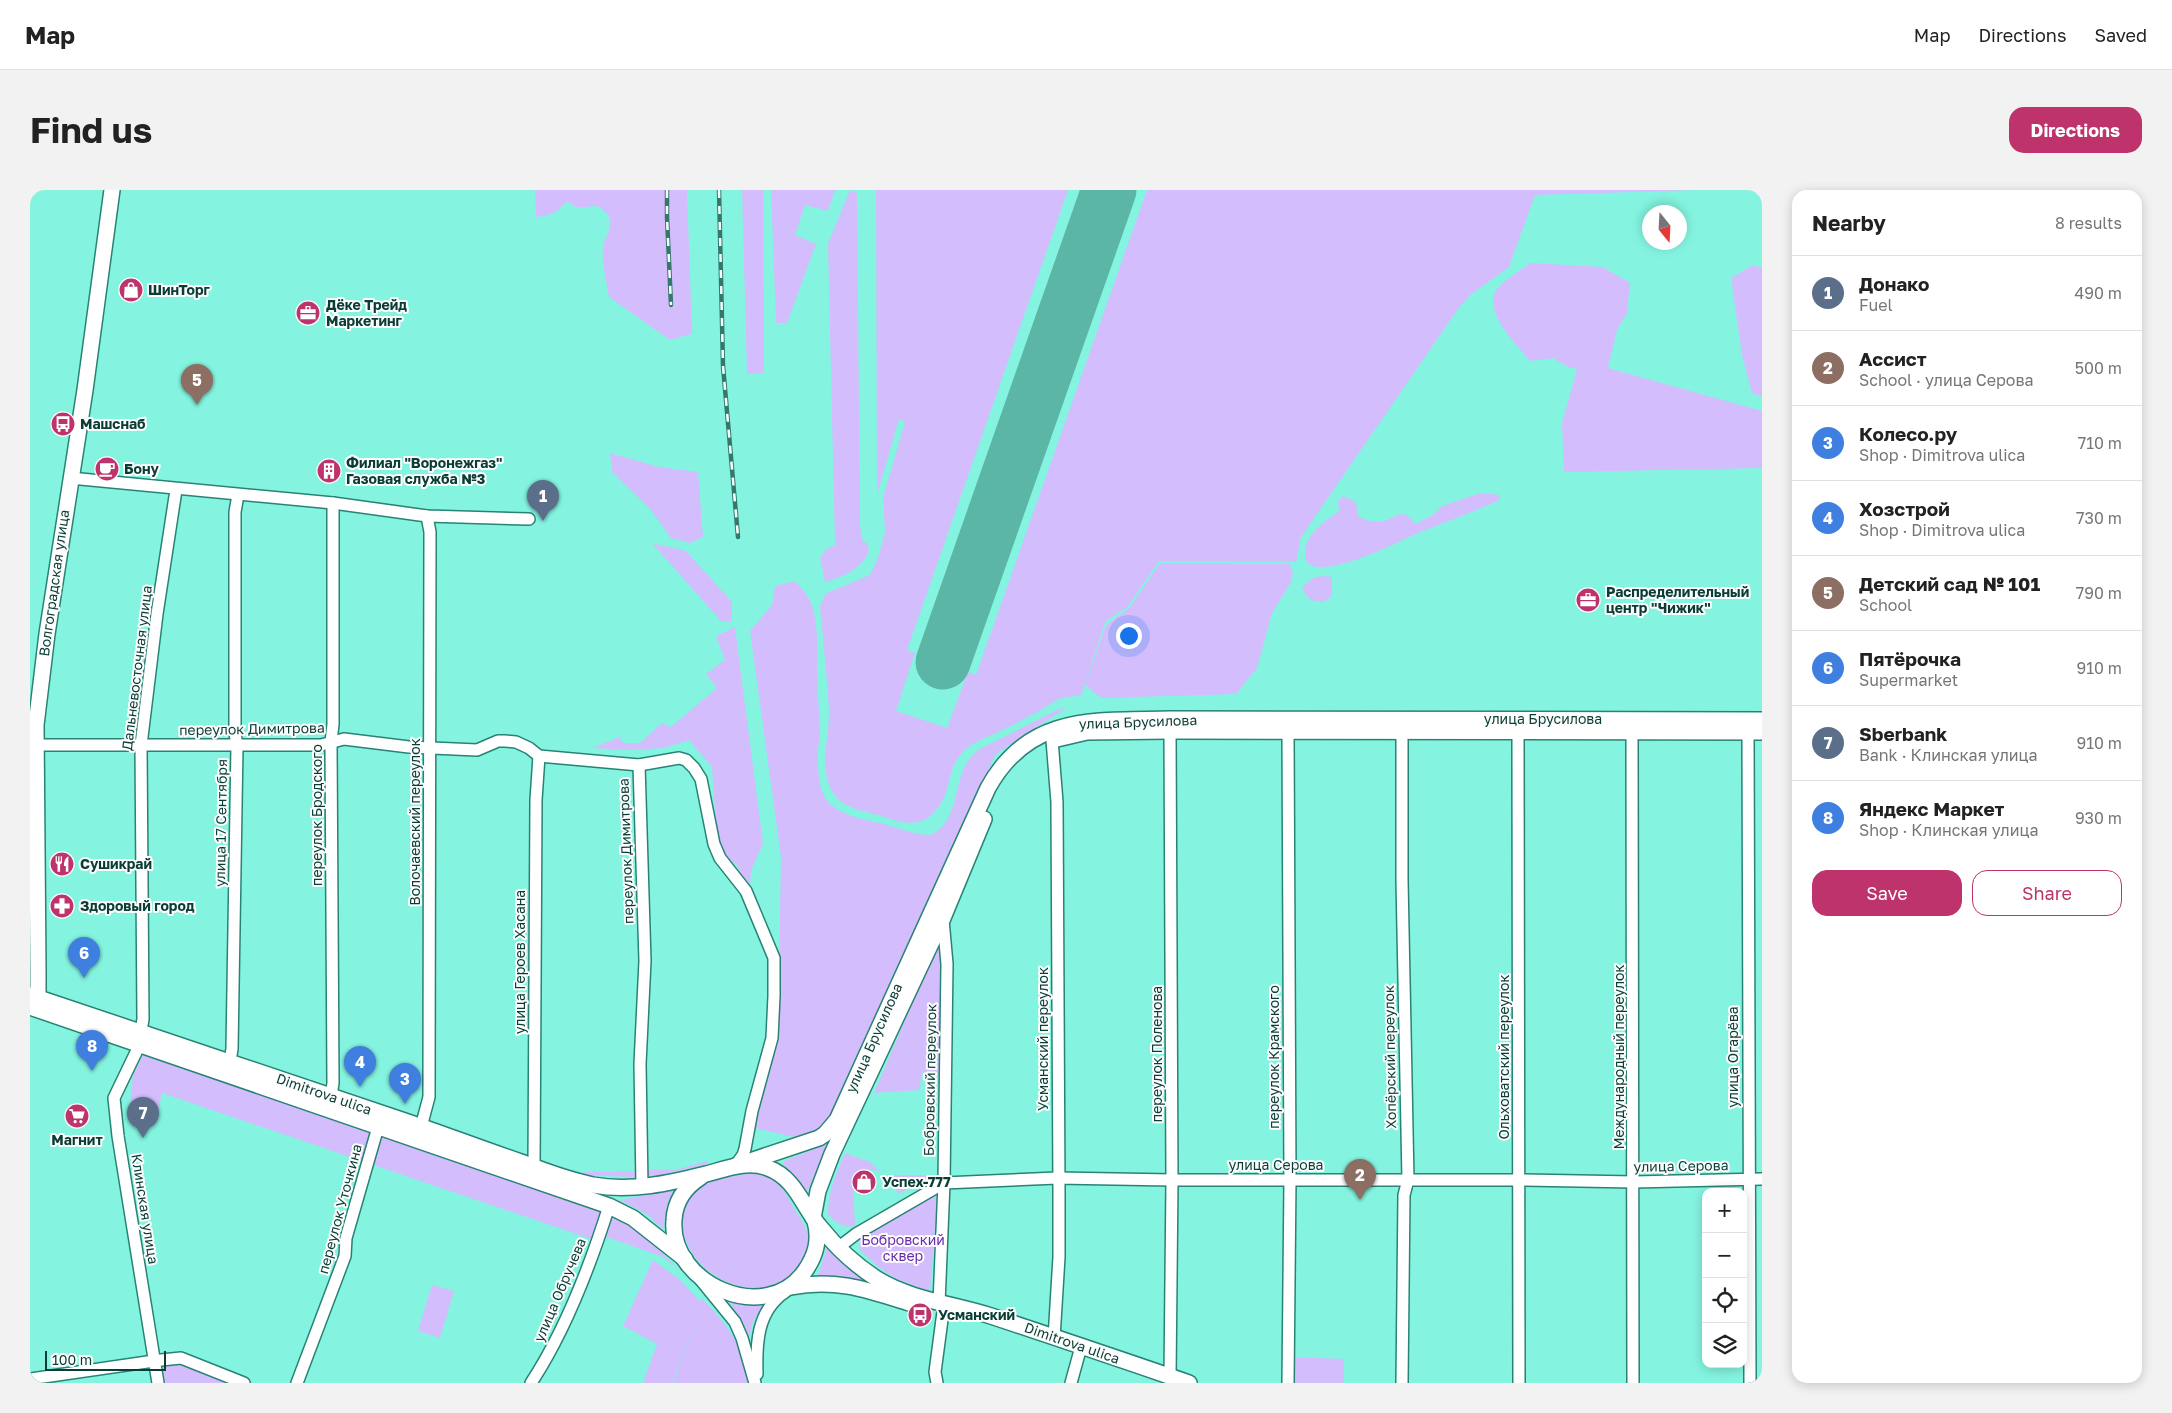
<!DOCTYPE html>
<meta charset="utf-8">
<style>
:root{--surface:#fff;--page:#f2f2f2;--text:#222;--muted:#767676;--line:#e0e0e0;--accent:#be336b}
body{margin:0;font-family:"Golos Text",sans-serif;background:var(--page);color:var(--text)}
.controls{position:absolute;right:15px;bottom:15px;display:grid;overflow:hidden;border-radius:10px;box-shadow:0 2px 12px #0003}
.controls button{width:45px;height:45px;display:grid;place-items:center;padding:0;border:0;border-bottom:1px solid var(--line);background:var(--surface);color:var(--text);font:25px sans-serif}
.compass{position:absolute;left:1612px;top:15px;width:45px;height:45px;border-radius:50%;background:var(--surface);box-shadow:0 2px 12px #0003;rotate:162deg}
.scale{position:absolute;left:15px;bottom:12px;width:121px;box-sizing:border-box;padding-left:5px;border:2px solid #093d35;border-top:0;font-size:14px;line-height:18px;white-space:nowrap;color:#093d35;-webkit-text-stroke:4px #fdfdfd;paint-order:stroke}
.you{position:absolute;left:1098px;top:445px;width:18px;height:18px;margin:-12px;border:4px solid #fff;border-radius:50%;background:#1a73e8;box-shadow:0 0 0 8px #1a73e833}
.badge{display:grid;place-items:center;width:32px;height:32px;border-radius:50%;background:var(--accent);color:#fff;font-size:16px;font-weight:700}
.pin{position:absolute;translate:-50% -41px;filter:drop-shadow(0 1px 2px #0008)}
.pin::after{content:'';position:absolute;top:26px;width:18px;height:15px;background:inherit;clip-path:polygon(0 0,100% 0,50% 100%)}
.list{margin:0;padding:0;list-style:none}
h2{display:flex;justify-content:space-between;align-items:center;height:65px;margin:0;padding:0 20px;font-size:21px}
h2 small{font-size:16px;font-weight:400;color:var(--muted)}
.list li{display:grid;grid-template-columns:32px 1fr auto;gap:15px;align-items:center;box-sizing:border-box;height:75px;padding:0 20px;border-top:1px solid var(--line)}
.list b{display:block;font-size:19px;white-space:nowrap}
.list p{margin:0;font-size:16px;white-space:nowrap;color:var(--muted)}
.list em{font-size:16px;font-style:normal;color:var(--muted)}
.actions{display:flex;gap:10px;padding:15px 20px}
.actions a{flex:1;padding:11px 0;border:1px solid var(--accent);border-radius:15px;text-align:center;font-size:18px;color:var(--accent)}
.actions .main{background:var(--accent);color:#fff}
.icon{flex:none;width:28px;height:28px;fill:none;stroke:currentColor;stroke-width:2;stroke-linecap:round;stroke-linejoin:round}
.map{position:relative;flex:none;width:1732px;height:1193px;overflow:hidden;border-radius:15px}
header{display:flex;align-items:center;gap:30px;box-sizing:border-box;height:70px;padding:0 25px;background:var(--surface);border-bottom:1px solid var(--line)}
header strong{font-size:24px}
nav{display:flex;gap:28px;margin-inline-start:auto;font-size:18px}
.intro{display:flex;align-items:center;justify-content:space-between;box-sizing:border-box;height:120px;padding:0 30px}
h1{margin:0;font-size:35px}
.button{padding:12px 22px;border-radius:15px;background:var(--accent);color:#fff;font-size:18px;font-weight:700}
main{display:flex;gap:30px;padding:0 30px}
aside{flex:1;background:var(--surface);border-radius:15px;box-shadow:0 2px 12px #0003}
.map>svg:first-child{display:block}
.green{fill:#d3bdfd}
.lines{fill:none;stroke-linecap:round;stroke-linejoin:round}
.runway{stroke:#5bb6a6;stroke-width:55}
.minor-casing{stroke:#288375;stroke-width:14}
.major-casing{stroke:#288375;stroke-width:18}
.minor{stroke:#fff;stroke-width:11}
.major{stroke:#fff;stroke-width:15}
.rail-casing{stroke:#32796d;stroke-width:4.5}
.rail{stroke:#fdfdfd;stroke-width:2.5;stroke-dasharray:8;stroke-linecap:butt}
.labels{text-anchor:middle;stroke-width:4;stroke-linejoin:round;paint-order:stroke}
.poi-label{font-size:14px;font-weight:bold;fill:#093d35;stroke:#fdfdfd;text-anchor:start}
.street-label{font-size:14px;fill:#093d35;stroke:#fdfdfd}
.park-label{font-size:14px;fill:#682bab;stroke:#fdfdfd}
</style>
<header>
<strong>Map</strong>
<nav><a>Map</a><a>Directions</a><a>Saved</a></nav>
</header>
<div class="intro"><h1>Find us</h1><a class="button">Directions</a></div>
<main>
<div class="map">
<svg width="1732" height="1193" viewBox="0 0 1732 1193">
<rect width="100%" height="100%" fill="#84f4e0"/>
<g class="green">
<path d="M505 0H657L662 144 640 150 579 107C577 96 571 67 573 57 574 49 581 41 580 32 580 27 576 22 572 19 562 10 552 25 537 11 530 21 519 26 506 27Z"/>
<polygon points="712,0 733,0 734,183 717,184"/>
<polygon points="741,0 805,0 798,21 775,15 765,45 786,54 757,133 746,133"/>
<path d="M820 0 827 3 830 335 832 350 837 353 839 360C834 379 812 387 795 392L790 368 796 359 805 355 798 54Z"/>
<path d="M846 0H1038L877 460 885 463 866 521 917 538 938 482 946 485 1117 0H1667L1505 5 1479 77 1440 105 1428 119 1271 347 1266 372 1129 371 1098 416 1075 432 1051 506C1037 506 1027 508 1016 517 1000 526 983 535 966 543 953 549 940 553 931 564 915 582 923 608 899 627 884 638 867 631 851 626 836 621 814 619 804 604 787 579 800 547 799 519 797 485 793 451 790 417L794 406 799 402 840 385 848 368 855 342 853 308 875 232 869 229 847 305Z"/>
<path d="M1500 73 1573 77 1600 93 1597 123 1587 140 1578 178 1732 221V278L1534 282 1532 233 1547 179 1536 176 1523 168 1500 171C1487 155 1451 121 1467 99 1473 91 1491 80 1500 73Z"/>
<polygon points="1723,75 1732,78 1732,207 1722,203 1712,165 1701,88"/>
<polygon points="580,263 629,277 668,282 673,347 660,353 641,348 621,320 582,282"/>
<path d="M1450 303 1470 305V310C1443 322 1416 332 1388 343 1375 348 1269 405 1275 360 1278 341 1296 331 1309 321L1308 311 1313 306 1326 312 1328 326C1334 329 1340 332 1347 332 1363 333 1371 313 1385 334L1401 326 1412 316Z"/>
<polygon points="622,353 656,361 702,412 702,431 691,431"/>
<polygon points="1130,373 1260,374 1263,383 1260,394 1242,423 1227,478 1206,504 1071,508 1055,495 1076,435 1100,417"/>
<path d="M1291 386 1302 387V406L1294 412C1281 411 1277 410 1272 397L1283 388Z"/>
<path d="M765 391C772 399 779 406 782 416 789 437 787 463 787 485 788 505 789 525 790 545 790 550 788 555 788 560 788 576 787 599 798 612 812 627 838 630 857 635 868 638 896 649 905 643 933 624 921 580 948 560L1029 519 1036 518 970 561 964 567 800 928 785 942 772 949 724 938 726 924 743 867 748 834 751 667 720 441 742 415 745 396Z"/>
<polygon points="705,437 733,654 721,680 720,697 712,692 708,676 694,665 687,653 682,577 659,550 634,558 599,560 562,558 590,547 593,553 610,553 632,533 641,537 687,498 676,484 695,470 686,446"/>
<polygon points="911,746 917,747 910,857 912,886 891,883 890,900 844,903"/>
<polygon points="113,865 574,1023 564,1050 132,903 129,917 125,924 113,928 103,925 100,916 103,885"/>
<polygon points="794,955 797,956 795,962 777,1002 753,974 754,971"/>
<path d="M815 963 840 972 849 981 834 979 831 986 823 992 825 1036C813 1038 806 1033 798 1024 798 1000 806 984 815 963Z"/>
<polygon points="677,971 678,974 621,987 615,985 614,980 648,979"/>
<polygon points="603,981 607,982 606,987 550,985 554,982"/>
<path d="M730 983C747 987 754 1000 761 1013 768 1025 778 1037 779 1051 780 1059 776 1065 772 1072 750 1111 698 1102 671 1074 650 1052 641 1016 671 995 680 989 719 983 730 983Z"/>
<polygon points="864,985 907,985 868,1004 864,994"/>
<polygon points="644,1000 637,1014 633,1039 618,1025 590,1010"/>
<path d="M903 1005 907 1008 900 1101C865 1090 857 1086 830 1060L829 1048Z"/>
<path d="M579 1025C609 1035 629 1060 652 1082L633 1067 571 1045Z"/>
<polygon points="798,1054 847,1096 807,1085 788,1085"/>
<path d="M623 1070 650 1090 671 1112V1107C700 1139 710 1149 718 1193H647L644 1190 667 1130 643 1190 646 1193H613L627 1154 593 1136Z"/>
<polygon points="402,1095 424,1101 410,1148 388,1141"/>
<polygon points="699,1112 717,1116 733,1116 724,1129 719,1147 712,1131"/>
<polygon points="1261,1167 1314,1169 1314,1193 1261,1193"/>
<polygon points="151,1175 198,1193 125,1193 122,1177"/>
</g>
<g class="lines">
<polyline class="runway" points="913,472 1079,0"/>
<defs>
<g id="minor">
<polyline points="40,288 303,313 397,326 499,329"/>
<polyline points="1258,541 1260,989 1258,1193"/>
<polyline points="1372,541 1372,690 1378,990 1374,1005 1372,1193"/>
<polyline points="1602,541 1603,1193"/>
<polyline points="1488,542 1489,1193"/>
<polyline points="1718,542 1720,1193"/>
<polyline points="1022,550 1027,612 1029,1003 1029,1067 1024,1148"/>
<polyline points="6,555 291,555 314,549 379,557 447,560 468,551 475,551 486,552 499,558 509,566 609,575 649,568 656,570 664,578 671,589 684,654 690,668 716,701 744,768 744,806 742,848 722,921 715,959 713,965 705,976"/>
<polyline points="609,575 615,771 610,874 612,996"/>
<polyline points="111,841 113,829 111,555 127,424 146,300"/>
<polyline points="110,854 84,908 88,946 128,1193"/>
<polyline points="200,871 202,859 207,556 205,543 205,322 208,305"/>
<polyline points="301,906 303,893 301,552 303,534 303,313"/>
<polyline points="391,937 399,907 400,342 397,326"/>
<polyline points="504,977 506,610 509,566"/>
<polyline points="809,1057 826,1044 914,993 1027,988 1142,990 1489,990 1604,992 1732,989"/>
<polyline points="670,1089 705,1132 712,1148 725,1193"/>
<polyline points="909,1113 914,993 917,774 913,730"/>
<path d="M727 1184C726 1153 727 1121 755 1102"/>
<polyline points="1140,1187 1142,990 1140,541"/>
<polyline points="0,1189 131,1170 151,1168 214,1193"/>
<polyline points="267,1193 315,1066 316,1048 348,937"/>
<path d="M501 1193C534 1143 561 1073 579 1016"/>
<polyline points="907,1193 905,1182 913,1122"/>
<polyline points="1041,1193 1049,1164"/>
</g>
<g id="major">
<polyline points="1027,549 1057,542 1140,541 1732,542"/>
<path d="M0 805C126 848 252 889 378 932 416 945 453 959 491 972 514 981 539 990 563 995 601 1002 640 993 676 984 696 979 717 970 738 978 766 988 773 1018 791 1038 806 1057 827 1076 847 1089 881 1110 924 1114 961 1126 1027 1148 1093 1170 1159 1193"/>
<polyline points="0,817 579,1016 603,1028 655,1069"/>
<polyline points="5,818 8,808 8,780 6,535 17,444 55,200 82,0"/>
<path d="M705 976 789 948 795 944 807 930 958 598C999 523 1066 531 1140 529L1732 530"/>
<path d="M671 987C655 997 645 1011 644 1030 639 1094 736 1137 775 1081 786 1065 790 1050 785 1031"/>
<polyline points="783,1028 788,1001 802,964 913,728 954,629"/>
<path d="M761 1097C805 1088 838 1100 879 1113"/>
</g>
</defs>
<use href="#minor" class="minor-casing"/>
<use href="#major" class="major-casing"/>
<use href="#minor" class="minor"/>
<use href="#major" class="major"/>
<defs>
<g id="rail">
<polyline points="637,0 637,27 641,115"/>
<polyline points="689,0 693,176 708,347"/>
</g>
</defs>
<use href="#rail" class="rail-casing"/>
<use href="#rail" class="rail"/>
</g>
<defs>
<symbol id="shop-disc" viewBox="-11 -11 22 22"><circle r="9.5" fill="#be336b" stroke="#fdfdfd"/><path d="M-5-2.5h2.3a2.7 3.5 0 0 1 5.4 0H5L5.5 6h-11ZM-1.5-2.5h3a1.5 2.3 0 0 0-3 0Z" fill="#fff"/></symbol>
<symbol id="office-disc" viewBox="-11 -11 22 22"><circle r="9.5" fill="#be336b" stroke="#fdfdfd"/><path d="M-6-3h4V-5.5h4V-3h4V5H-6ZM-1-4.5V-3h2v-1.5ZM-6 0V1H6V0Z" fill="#fff"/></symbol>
<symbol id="bus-disc" viewBox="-11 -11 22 22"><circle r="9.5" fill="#be336b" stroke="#fdfdfd"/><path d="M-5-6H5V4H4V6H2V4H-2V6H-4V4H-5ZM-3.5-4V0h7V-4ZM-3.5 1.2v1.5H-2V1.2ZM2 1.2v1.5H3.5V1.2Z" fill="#fff"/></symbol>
<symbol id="cafe-disc" viewBox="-11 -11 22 22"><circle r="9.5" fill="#be336b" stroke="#fdfdfd"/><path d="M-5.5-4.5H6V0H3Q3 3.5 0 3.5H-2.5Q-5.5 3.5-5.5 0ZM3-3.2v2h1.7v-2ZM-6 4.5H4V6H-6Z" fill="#fff"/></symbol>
<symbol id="building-disc" viewBox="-11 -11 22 22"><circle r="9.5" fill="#be336b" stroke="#fdfdfd"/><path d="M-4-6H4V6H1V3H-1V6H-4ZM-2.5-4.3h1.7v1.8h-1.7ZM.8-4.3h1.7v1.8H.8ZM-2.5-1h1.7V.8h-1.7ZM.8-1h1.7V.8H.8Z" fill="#fff"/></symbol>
<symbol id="restaurant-disc" viewBox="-11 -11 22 22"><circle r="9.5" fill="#be336b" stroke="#fdfdfd"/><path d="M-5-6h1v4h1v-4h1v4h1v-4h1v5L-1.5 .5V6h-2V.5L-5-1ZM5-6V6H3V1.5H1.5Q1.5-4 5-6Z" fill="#fff"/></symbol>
<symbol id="pharmacy-disc" viewBox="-11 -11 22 22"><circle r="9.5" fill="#be336b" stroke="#fdfdfd"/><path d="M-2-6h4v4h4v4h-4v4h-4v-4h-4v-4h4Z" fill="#fff"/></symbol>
<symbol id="supermarket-disc" viewBox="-11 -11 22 22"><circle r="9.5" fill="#be336b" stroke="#fdfdfd"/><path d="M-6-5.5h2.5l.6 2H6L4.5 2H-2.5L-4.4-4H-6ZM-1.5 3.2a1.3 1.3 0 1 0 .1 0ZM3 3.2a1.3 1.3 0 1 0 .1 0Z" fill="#fff"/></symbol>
</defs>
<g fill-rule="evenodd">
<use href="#shop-disc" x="87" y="86" width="28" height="28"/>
<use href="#office-disc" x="264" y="109" width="28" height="28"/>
<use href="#bus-disc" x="19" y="220" width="28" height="28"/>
<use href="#cafe-disc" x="63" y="265" width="28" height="28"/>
<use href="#building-disc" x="285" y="267" width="28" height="28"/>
<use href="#office-disc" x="1544" y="396" width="28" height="28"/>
<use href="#restaurant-disc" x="18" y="660" width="28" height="28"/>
<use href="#pharmacy-disc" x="18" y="702" width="28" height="28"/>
<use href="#supermarket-disc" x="33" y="912" width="28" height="28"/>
<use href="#shop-disc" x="820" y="978" width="28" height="28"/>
<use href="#bus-disc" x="876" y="1111" width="28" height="28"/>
</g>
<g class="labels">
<g class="poi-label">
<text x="118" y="105">ШинТорг</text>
<text x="296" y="120">Дёке Трейд<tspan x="296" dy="16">Маркетинг</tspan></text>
<text x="50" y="239">Машснаб</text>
<text x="316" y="278">Филиал "Воронежгаз"<tspan x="316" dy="16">Газовая служба №3</tspan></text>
<text x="94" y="284">Бону</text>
<text x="1576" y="407">Распределительный<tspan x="1576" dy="16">центр "Чижик"</tspan></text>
<text x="50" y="679">Сушикрай</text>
<text x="50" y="721">Здоровый город</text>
<text x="47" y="955" text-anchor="middle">Магнит</text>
<text x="852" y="997">Успех-777</text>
<text x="908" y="1130">Усманский</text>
</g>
<g class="street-label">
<text transform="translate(24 393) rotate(-82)" y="5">Волгоградская улица</text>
<text transform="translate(107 478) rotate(-83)" y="5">Дальневосточная улица</text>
<text x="1513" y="534">улица Брусилова</text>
<text transform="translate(1108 532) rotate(-2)" y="5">улица Брусилова</text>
<text transform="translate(222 539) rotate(-1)" y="5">переулок Димитрова</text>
<text transform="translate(287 625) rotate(-90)" y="5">переулок Бродского</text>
<text transform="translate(385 632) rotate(-90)" y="5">Волочаевский переулок</text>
<text transform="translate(191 633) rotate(-89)" y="5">улица 17 Сентября</text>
<text transform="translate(596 661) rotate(-92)" y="5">переулок Димитрова</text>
<text transform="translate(490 772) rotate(-90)" y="5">улица Героев Хасана</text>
<text transform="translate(844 848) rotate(-66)" y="5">улица Брусилова</text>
<text transform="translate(1013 849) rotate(-90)" y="5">Усманский переулок</text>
<text transform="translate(1127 864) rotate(-90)" y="5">переулок Поленова</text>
<text transform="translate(1244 867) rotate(-90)" y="5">переулок Крамского</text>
<text transform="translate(1360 867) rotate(-91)" y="5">Хопёрский переулок</text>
<text transform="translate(1474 867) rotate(-90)" y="5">Ольховатский переулок</text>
<text transform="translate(1589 867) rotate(-90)" y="5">Международный переулок</text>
<text transform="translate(1703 867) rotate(-90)" y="5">улица Огарёва</text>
<text transform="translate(900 890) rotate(-89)" y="5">Бобровский переулок</text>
<text transform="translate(294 904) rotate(19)" y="5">Dimitrova ulica</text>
<text x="1246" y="980">улица Серова</text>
<text transform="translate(1651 976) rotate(-1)" y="5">улица Серова</text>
<text transform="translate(115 1019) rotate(81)" y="5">Клинская улица</text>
<text transform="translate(310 1019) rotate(-75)" y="5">переулок Уточкина</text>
<text transform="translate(530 1100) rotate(-67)" y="5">улица Обручева</text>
<text transform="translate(1042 1153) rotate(19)" y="5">Dimitrova ulica</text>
</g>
<g class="park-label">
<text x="873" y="1055">Бобровский<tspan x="873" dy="16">сквер</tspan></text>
</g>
</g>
</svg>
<div class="controls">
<button>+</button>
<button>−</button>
<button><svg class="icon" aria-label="locate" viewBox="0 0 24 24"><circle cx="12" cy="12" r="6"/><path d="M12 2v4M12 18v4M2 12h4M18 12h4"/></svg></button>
<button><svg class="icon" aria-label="layers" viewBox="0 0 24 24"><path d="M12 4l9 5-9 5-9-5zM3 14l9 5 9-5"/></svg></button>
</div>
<svg class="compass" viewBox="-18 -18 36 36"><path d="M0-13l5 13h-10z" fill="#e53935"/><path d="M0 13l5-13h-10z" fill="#767676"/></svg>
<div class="scale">100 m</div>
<div class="you"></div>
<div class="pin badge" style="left:513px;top:331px;background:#5c6f8a">1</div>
<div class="pin badge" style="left:1330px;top:1010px;background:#8d6e63">2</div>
<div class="pin badge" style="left:375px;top:914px;background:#3f7fe0">3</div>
<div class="pin badge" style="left:330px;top:897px;background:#3f7fe0">4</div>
<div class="pin badge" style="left:167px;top:215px;background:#8d6e63">5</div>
<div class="pin badge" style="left:54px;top:788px;background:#3f7fe0">6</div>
<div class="pin badge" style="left:113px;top:948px;background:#5c6f8a">7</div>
<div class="pin badge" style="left:62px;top:881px;background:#3f7fe0">8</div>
</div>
<aside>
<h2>Nearby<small>8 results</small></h2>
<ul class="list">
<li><span class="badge" style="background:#5c6f8a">1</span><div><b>Донако</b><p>Fuel</p></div><em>490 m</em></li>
<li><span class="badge" style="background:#8d6e63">2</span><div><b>Ассист</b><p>School · улица Серова</p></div><em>500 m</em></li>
<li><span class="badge" style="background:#3f7fe0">3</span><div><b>Колесо.ру</b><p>Shop · Dimitrova ulica</p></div><em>710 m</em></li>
<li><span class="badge" style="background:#3f7fe0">4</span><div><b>Хозстрой</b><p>Shop · Dimitrova ulica</p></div><em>730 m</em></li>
<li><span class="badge" style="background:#8d6e63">5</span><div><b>Детский сад № 101</b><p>School</p></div><em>790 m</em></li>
<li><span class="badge" style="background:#3f7fe0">6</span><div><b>Пятёрочка</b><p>Supermarket</p></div><em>910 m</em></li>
<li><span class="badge" style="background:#5c6f8a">7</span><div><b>Sberbank</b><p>Bank · Клинская улица</p></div><em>910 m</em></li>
<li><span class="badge" style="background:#3f7fe0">8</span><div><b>Яндекс Маркет</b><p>Shop · Клинская улица</p></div><em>930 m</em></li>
</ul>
<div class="actions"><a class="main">Save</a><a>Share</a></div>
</aside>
</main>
